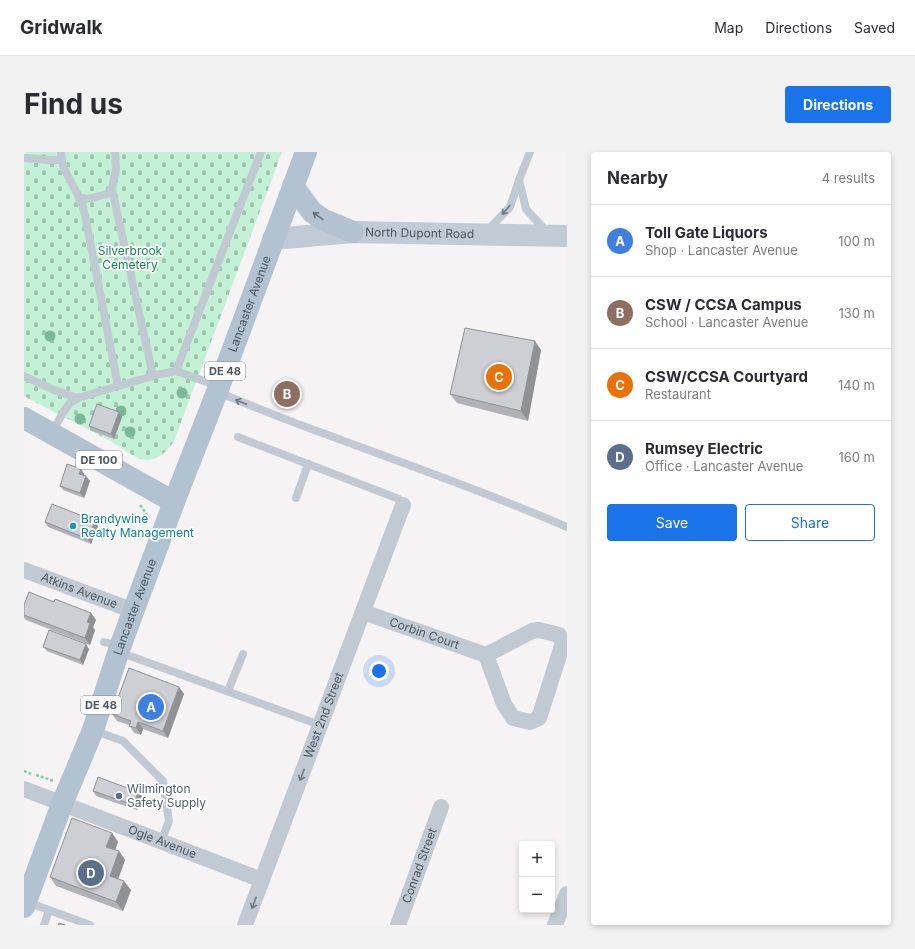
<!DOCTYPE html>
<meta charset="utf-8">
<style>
:root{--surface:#fff;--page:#f2f2f3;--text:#2b2b33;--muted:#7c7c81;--line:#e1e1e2;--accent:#1a73e8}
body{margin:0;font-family:Inter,sans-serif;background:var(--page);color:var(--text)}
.controls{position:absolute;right:12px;bottom:12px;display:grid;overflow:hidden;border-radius:4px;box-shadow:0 2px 6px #0003}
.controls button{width:36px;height:36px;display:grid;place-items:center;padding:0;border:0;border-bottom:1px solid var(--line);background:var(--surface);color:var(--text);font:20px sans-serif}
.you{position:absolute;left:355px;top:519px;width:14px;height:14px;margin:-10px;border:3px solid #fff;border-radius:50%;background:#1a73e8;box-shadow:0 0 0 6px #1a73e833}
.badge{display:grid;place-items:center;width:26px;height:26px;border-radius:50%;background:var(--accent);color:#fff;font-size:13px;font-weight:700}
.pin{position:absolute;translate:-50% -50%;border:2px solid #fff;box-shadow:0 1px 4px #0006}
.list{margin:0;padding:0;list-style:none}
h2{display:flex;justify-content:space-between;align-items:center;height:52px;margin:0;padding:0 16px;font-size:17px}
h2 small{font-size:13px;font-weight:400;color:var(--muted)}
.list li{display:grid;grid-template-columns:26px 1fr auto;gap:12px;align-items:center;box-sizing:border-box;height:72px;padding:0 16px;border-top:1px solid var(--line)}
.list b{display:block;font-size:15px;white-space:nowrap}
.list p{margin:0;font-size:13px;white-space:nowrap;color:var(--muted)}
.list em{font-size:13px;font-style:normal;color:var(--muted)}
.actions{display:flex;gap:8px;padding:12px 16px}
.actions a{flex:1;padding:9px 0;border:1px solid var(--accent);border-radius:4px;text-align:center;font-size:14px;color:var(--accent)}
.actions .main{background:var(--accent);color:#fff}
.map{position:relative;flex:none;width:543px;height:773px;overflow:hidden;border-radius:4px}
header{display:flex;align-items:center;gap:24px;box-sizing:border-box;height:56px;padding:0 20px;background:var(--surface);border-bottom:1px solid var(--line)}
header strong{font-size:19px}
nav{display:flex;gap:22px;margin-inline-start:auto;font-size:14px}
.intro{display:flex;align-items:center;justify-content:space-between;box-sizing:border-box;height:96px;padding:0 24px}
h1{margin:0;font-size:28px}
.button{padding:10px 18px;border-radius:4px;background:var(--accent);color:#fff;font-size:14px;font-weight:700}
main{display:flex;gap:24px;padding:0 24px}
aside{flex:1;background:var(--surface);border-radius:4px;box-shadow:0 2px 6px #0003}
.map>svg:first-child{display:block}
.cemetery{fill:url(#cemetery-stones)}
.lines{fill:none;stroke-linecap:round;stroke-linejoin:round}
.path{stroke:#7ad0a6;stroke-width:2.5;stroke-dasharray:3 2;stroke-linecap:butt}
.lane{stroke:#c1cad2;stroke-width:8}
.street{stroke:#c1cad2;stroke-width:16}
.secondary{stroke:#c1cbd6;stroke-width:22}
.primary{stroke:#b3c2d1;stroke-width:22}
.tree{fill:#7bb799}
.wall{fill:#b0b2b7}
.shaded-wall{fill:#909195}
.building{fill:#cdcfd5;stroke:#909195}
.oneway{stroke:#6e7983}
.oneway2{stroke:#64717d}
.culture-dot{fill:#0f9aa8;stroke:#fff;stroke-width:1.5}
.service-dot{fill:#5c6f8a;stroke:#fff;stroke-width:1.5}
.labels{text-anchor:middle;stroke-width:3.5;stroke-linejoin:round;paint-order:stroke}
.shield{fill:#fff;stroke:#808990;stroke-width:1}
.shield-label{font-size:11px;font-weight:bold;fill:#4a5661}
.street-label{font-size:12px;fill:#4a5661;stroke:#fff}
.park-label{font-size:12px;fill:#17864f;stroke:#fff}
.culture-label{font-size:12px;fill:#0d838f;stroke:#fff;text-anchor:start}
.service-label{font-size:12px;fill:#4e5e75;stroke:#fff;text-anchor:start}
</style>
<header>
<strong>Gridwalk</strong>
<nav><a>Map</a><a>Directions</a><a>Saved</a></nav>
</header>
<div class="intro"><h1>Find us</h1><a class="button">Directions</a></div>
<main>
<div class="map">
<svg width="543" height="773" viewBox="0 0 543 773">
<defs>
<pattern id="cemetery-stones" width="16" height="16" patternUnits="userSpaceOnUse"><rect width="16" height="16" fill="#c3f1d5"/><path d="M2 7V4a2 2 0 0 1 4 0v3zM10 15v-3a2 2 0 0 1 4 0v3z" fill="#a0c6b0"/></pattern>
</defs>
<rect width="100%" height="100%" fill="#f5f3f3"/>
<path class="cemetery" d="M0 0H258L150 289C144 298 135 308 123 308 112 308 98 295 88 290 59 274 29 260 0 244Z"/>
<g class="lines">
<g class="path">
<polyline points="116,353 122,361 124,366"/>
<polyline points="0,619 7,622"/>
<polyline points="12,623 30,629"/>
</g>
<g class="lane">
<path d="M37 0C37 17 48 30 55 45 58 51 59 57 61 63L94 234"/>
<polyline points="91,0 92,17 88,37 129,224"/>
<polyline points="0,6 24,8 38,8"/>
<polyline points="495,28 502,57 523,80"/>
<polyline points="55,45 62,47 68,46 83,42 88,37"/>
<polyline points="462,80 486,55 495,28 506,0"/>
<polyline points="152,219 237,0"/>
<polyline points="0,224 30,238 54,246"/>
<path d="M194 240C230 255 267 270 304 283 384 313 465 341 543 375"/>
<polyline points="28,280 40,259 46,251 54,246 132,223 152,219 194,234"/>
<polyline points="214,285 375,347 379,353"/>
<polyline points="272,346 284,312"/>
<polyline points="80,490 95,494"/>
<polyline points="95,500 296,573"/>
<polyline points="204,539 219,502"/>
<polyline points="69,578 99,589 139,629 145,669 137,690"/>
<polyline points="3,750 66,773"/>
<polyline points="20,773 25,758"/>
</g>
<g class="street">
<path id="s1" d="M0 418 110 459"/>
<path id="s2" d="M339 460 462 503 508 479 515 478 535 483 539 491 515 566 506 570 489 566 480 552 462 503"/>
<path id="s3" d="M0 637 238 728"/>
<path id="s4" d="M221 773 379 353"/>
<path id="s5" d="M374 773 417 655"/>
<polyline points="531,773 543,742"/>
</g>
<path class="secondary" id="s6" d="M249 87 329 80 543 84"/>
<g class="primary">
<polyline points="269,34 288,60 300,68 329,80"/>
<polyline points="0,266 150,350"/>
<path id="s7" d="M0 755 38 652 69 578 96 495 150 350 193 240 282 0"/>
</g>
</g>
<g class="tree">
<circle cx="26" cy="184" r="5.5"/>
<circle cx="158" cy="241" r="5.5"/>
<circle cx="97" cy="259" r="5.5"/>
<circle cx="56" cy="267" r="5.5"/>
<circle cx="106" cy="280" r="5.5"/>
</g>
<g class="wall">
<polygon points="517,198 504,269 433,251 426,242"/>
<polygon points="98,265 90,287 68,279 65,274"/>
<polygon points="57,317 60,322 60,324 66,329 60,346 39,338 36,334"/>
<polygon points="71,369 74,374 67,392 24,375 21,370"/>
<polygon points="30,450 67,461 72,468 69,475 71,478 66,493 2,468 0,466 0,453"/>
<polygon points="19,495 65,497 59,513 23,499"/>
<polygon points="155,535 160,542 144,586 119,577 117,583 110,581 105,573 93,569 88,562"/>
<polygon points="69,639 118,644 113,658 72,644"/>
<polygon points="88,681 94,690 91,698 95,699 101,708 94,727 107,738 99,759 32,734 26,725"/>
</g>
<g class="shaded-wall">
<polygon points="511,189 517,198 504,269 497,259"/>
<polygon points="95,260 98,265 90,287 87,282"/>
<polygon points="57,317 60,322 59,327 55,322"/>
<polygon points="62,324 66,329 60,346 56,341"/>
<polygon points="71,369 74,374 67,392 64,387"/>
<polygon points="67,461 72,468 69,475 71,478 66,493 61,486 63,470"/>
<polygon points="62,492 65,497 59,513 56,508"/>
<polygon points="155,535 160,542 144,586 139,579"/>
<polygon points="114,570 119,577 117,583 112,576"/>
<polygon points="114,640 118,644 113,658 110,653"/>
<polygon points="88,681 94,690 89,704 82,695"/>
<polygon points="95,699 101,708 92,733 86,724"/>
<polygon points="100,729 107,738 99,759 92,750"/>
</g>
<g class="building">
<polygon points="441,176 511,189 497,259 426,242"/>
<polygon points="73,252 95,260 87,282 65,274"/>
<polygon points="43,312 57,317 55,322 62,324 56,341 36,334"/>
<polygon points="28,352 71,369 64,387 21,370"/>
<polygon points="5,440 30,450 31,447 67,461 63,470 66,471 61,486 0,463 0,453"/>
<polygon points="25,478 62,492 56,508 19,495"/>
<polygon points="105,516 155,535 139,579 114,570 112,576 105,574 107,569 88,562"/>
<polygon points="74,625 114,640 110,653 69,639"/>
<polygon points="48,666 88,681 82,695 95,699 86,724 100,729 92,750 26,725"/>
<polygon points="35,771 41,773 34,773"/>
</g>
<defs><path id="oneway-shaft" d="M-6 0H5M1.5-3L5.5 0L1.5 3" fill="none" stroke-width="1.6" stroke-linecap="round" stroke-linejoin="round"/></defs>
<g class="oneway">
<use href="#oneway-shaft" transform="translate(482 58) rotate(130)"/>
<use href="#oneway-shaft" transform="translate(217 250) rotate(-159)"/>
<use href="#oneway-shaft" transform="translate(278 623) rotate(111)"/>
<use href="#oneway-shaft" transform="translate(230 751) rotate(110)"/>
</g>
<use class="oneway2" href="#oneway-shaft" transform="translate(294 64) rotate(-145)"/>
<circle class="culture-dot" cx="49" cy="374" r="4"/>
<circle class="service-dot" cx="95" cy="644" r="4"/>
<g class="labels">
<g class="shield">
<rect x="181" y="210" width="40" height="18" rx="3"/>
<rect x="52" y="299" width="46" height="18" rx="3"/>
<rect x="57" y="544" width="40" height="18" rx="3"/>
</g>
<g class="shield-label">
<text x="201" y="223">DE 48</text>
<text x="75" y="312">DE 100</text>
<text x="77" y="557">DE 48</text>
</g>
<g class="street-label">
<text dy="4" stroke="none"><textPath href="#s6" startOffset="147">North Dupont Road</textPath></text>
<text dy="4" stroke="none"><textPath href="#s7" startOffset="644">Lancaster Avenue</textPath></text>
<text dy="4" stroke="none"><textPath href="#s1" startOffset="59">Atkins Avenue</textPath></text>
<text dy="4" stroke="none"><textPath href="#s7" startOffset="320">Lancaster Avenue</textPath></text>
<text dy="4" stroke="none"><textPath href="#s2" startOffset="65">Corbin Court</textPath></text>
<text dy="4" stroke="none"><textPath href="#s4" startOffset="224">West 2nd Street</textPath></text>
<text dy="4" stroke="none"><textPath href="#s3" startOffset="148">Ogle Avenue</textPath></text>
<text dy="4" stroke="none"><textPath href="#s5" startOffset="63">Conrad Street</textPath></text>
</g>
<g class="park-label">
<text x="106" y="103">Silverbrook<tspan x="106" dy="14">Cemetery</tspan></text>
</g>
<g class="culture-label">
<text x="57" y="371">Brandywine<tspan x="57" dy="14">Realty Management</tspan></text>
</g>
<g class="service-label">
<text x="103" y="641">Wilmington<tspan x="103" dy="14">Safety Supply</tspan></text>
</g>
</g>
</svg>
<div class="controls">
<button>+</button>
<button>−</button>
</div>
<div class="you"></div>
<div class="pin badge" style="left:127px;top:555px;background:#3f7fe0">A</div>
<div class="pin badge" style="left:263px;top:242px;background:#8d6e63">B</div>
<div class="pin badge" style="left:475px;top:225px;background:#e8710a">C</div>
<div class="pin badge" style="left:67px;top:721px;background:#5c6f8a">D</div>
</div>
<aside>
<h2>Nearby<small>4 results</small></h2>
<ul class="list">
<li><span class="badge" style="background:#3f7fe0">A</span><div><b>Toll Gate Liquors</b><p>Shop · Lancaster Avenue</p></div><em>100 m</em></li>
<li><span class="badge" style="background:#8d6e63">B</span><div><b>CSW / CCSA Campus</b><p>School · Lancaster Avenue</p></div><em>130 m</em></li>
<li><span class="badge" style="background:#e8710a">C</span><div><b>CSW/CCSA Courtyard</b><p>Restaurant</p></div><em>140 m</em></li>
<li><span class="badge" style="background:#5c6f8a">D</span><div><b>Rumsey Electric</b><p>Office · Lancaster Avenue</p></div><em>160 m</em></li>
</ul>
<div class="actions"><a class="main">Save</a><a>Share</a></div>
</aside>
</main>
